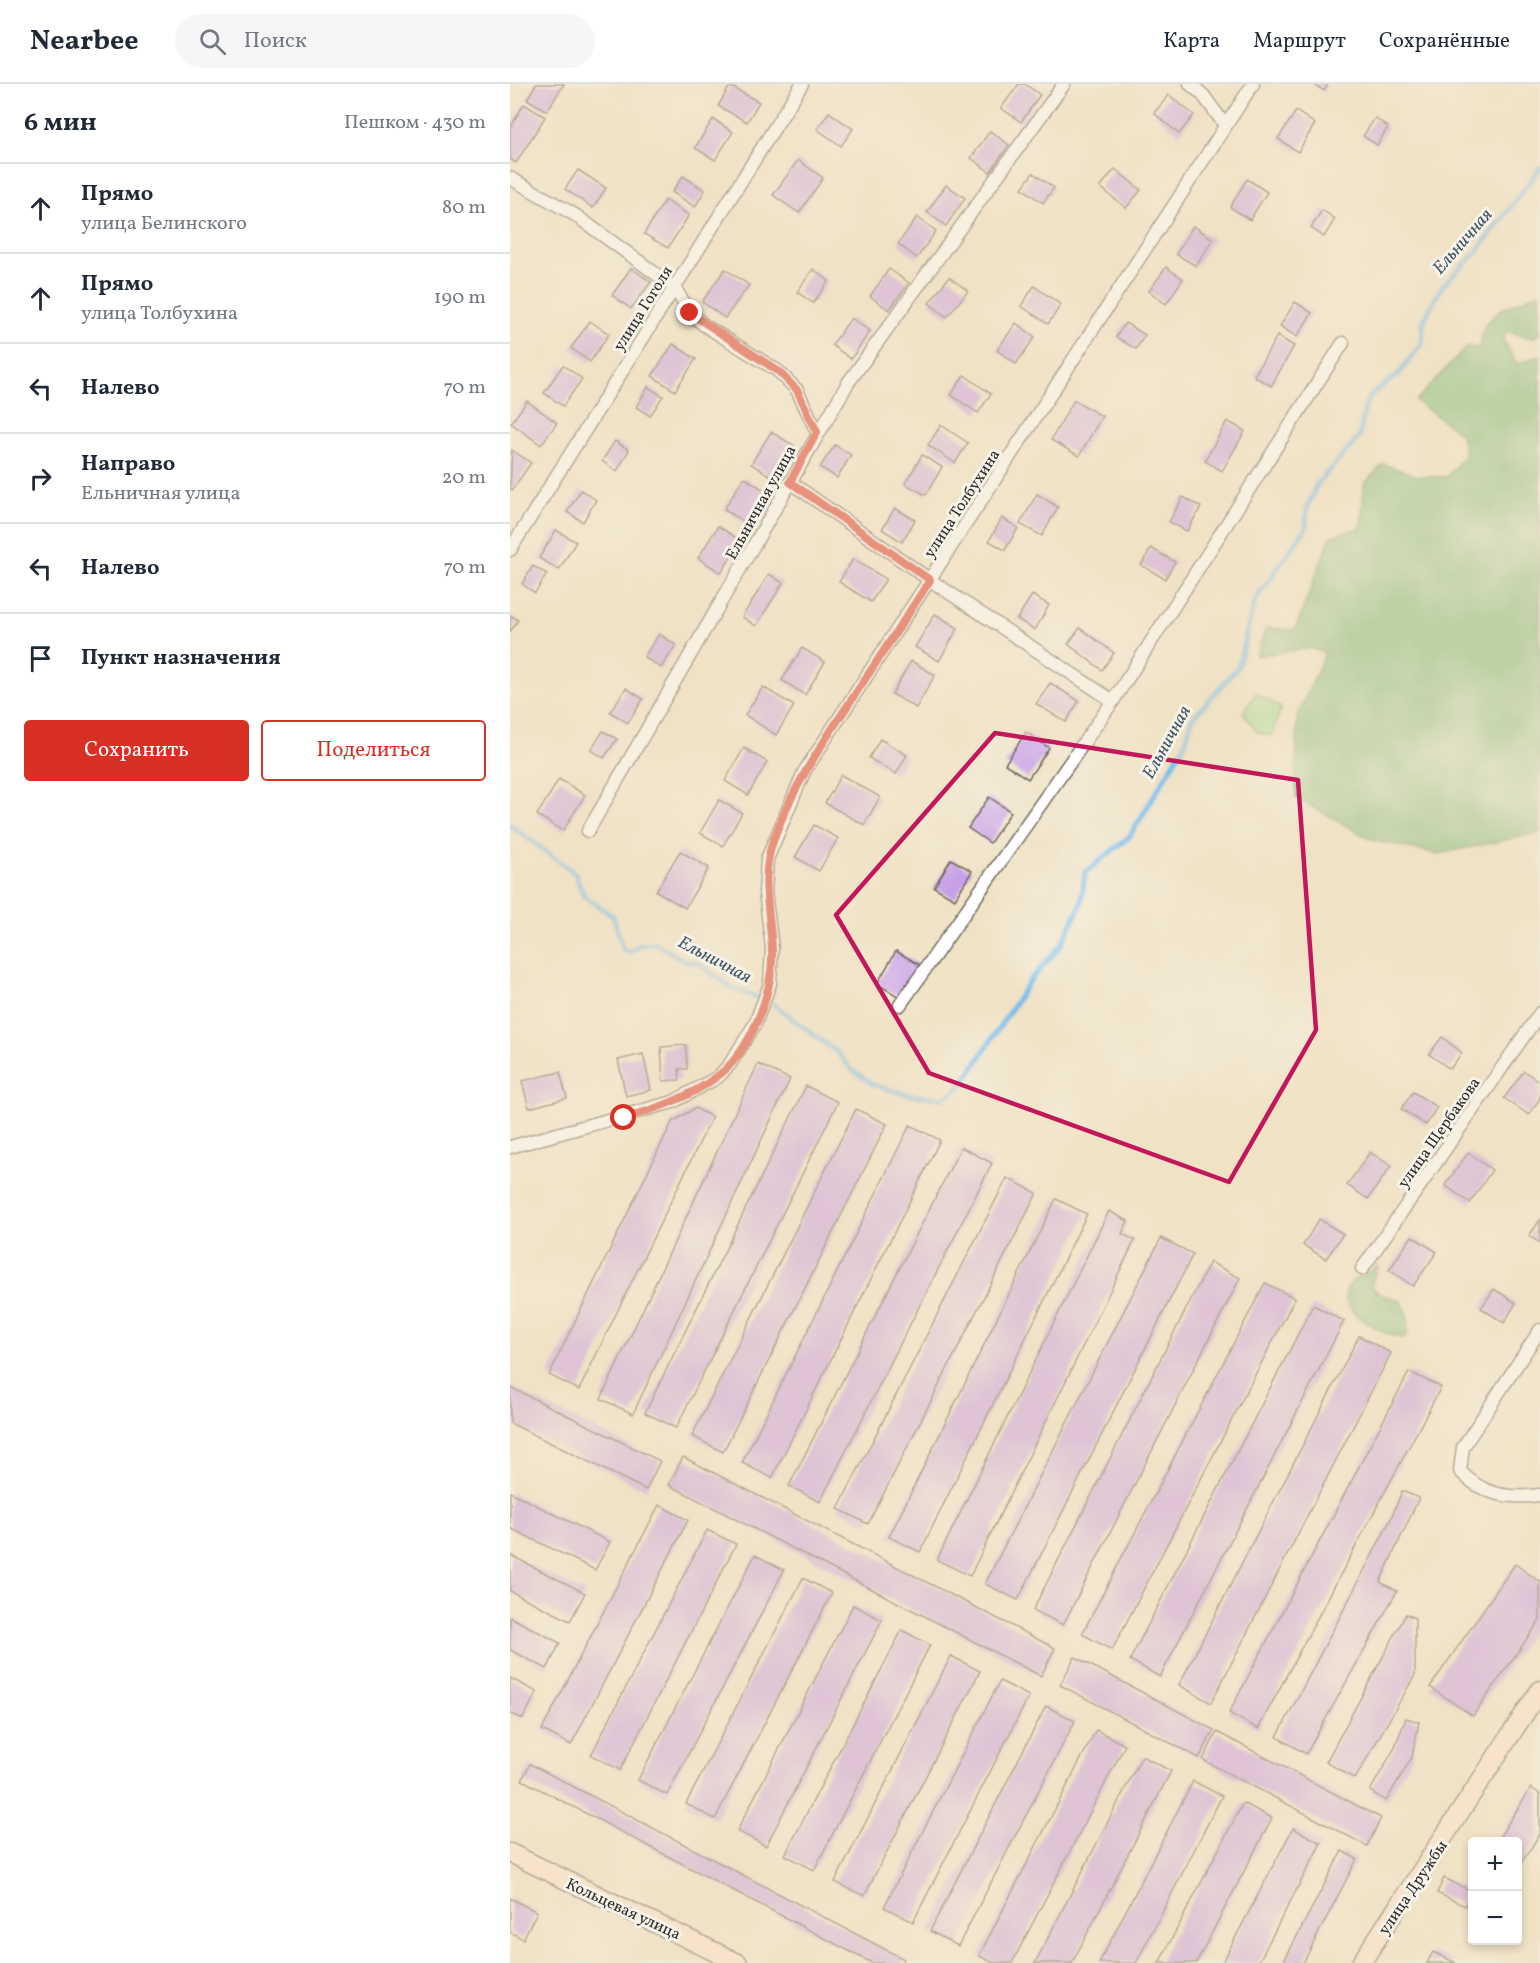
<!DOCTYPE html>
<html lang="ru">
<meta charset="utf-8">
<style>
:root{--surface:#fff;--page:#f6f6f7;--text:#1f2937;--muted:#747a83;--line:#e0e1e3;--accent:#d93025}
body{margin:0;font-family:Vollkorn,serif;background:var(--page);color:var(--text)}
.controls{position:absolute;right:18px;bottom:18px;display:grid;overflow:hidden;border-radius:6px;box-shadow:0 3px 9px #0003}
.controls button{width:54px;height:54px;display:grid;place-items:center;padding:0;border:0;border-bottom:2px solid var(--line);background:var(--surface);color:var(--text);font:30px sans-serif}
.stop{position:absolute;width:18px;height:18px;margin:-14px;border:4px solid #d93025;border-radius:50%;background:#fff}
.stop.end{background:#d93025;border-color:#fff;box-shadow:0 2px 6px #0008}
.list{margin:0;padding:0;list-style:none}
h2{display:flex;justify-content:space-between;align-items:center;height:78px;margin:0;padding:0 24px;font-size:26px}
h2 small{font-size:20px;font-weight:400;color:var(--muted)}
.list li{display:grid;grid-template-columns:39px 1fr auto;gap:18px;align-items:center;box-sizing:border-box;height:90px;padding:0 24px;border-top:2px solid var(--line)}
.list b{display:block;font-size:22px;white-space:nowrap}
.list p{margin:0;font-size:20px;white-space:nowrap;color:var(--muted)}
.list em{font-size:20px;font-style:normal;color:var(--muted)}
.actions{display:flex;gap:12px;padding:18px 24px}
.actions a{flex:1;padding:14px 0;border:2px solid var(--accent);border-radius:6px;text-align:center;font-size:21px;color:var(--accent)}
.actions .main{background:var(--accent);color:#fff}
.icon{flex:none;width:33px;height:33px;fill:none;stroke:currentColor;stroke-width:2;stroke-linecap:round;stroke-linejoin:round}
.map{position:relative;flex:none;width:1030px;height:1879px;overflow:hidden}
header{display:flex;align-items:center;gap:36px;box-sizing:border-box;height:84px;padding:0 30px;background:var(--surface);border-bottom:2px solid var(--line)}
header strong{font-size:28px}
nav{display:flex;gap:33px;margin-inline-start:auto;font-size:21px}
.search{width:420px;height:54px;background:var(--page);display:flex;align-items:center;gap:15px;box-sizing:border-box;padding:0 21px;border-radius:33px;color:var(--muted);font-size:22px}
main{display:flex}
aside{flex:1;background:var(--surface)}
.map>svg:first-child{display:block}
.green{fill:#9cdd93;stroke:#64845f;stroke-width:1.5}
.forest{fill:#7dbc7d;stroke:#547454;stroke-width:1.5}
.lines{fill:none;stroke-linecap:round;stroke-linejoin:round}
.stream{stroke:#73bbeb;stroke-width:5}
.building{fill:#c8a0e8}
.street-casing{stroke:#706b61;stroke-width:15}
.secondary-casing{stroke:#706b61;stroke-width:21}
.street{stroke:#fff;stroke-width:12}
.secondary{stroke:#fce5cf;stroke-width:18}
.route{stroke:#d93025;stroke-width:8}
.marked{fill:none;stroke:#c2185b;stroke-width:4.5;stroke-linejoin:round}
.labels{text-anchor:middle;stroke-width:6;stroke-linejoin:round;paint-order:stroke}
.street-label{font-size:16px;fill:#2b2b2b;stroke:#f7f3e8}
.water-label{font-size:18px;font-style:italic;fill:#415665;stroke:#f7f3e8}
</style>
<header>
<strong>Nearbee</strong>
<div class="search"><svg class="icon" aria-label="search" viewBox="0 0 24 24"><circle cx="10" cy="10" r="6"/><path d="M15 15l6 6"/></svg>Поиск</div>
<nav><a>Карта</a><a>Маршрут</a><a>Сохранённые</a></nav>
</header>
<main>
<aside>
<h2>6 мин<small>Пешком · 430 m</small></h2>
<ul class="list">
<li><svg class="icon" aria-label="ahead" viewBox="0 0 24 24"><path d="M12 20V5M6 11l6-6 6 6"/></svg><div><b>Прямо</b><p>улица Белинского</p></div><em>80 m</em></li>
<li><svg class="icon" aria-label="ahead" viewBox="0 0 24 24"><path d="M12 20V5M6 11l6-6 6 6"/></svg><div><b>Прямо</b><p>улица Толбухина</p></div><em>190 m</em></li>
<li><svg class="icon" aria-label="left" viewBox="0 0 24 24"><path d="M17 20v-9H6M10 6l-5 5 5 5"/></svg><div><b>Налево</b></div><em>70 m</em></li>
<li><svg class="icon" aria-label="right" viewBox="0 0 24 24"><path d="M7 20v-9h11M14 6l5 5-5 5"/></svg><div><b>Направо</b><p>Ельничная улица</p></div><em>20 m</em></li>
<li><svg class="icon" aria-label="left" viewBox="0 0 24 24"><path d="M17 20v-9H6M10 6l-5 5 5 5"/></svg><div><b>Налево</b></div><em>70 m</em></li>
<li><svg class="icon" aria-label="arrive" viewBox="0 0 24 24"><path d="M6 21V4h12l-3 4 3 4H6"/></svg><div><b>Пункт назначения</b></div></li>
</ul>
<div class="actions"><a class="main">Сохранить</a><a>Поделиться</a></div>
</aside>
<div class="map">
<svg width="1030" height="1879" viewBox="0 0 1030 1879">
<rect width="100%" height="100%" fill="#f7f3e8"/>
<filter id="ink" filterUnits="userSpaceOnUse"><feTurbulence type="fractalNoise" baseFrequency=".0167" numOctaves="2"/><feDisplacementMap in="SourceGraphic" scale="12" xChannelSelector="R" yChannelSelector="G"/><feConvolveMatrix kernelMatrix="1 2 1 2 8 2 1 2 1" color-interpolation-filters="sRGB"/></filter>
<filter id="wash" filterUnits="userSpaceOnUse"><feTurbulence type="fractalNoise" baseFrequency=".008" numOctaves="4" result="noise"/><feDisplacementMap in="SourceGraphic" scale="24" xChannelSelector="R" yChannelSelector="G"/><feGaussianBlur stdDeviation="1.35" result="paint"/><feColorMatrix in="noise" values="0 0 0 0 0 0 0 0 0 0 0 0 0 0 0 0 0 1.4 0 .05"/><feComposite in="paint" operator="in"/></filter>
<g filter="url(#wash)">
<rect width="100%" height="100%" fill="#f0e2c5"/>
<polygon class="green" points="746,609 771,624 761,652 747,648 733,629"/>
<g class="forest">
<polygon points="1030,208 1030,249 1022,254 996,247 993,256 1007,280 1030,271 1030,749 928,770 862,756 786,714 787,633 815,570 802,564 746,572 756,544 785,546 821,452 851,444 854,400 873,380 908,392 937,393 955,370 951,350 906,317 957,262 968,265 975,241 990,226"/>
<path d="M868 1182 861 1201 869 1210 890 1216 897 1230 898 1249 894 1254C875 1252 826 1228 837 1204 841 1195 860 1188 868 1182Z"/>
</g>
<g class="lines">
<g class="stream">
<polyline points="0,741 65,789 74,812 103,832 113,866 119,868 131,861 146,859 174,877 188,879 225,906 247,913"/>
<polyline points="263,920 328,969 341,985 364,1001 399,1011 432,1014 444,1008 454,998 518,899 551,861 571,820 575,789 620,752 675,660 682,635 728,583 745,516 796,444 797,424 807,400 849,353 856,320 862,310 888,291 912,259 913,238 932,202 966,169 1030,84"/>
</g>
</g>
<g id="blocks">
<g class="building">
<polygon points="26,0 54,0 37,27 17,15"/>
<polygon points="509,0 515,0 530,11 511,38 491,24"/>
<polygon points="803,0 818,0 814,7"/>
<polygon points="220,2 249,18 237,38 208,22"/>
<polygon points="659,11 684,31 669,50 644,29"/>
<polygon points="14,20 35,33 6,79 0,75 0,44"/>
<polygon points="786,27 805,40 788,68 768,55"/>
<polygon points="319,28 343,45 331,62 307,45"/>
<polygon points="865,34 878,43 867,61 853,52"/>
<polygon points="203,35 223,48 205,76 185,64"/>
<polygon points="480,47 499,61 480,88 461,74"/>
<polygon points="288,76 313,94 289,129 263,111"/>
<polygon points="605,85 631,106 616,124 590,103"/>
<polygon points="68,86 96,104 83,124 55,105"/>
<polygon points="523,89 544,104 533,119 512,104"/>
<polygon points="173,92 195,106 185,123 162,108"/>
<polygon points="737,95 757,108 740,136 720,123"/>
<polygon points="436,101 455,114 436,142 417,128"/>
<polygon points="155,116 179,131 158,164 134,150"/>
<polygon points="812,126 825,135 814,153 801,144"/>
<polygon points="407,133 426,147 407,174 388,160"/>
<polygon points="683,142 703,155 686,182 666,170"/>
<polygon points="656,183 673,195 656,220 639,207"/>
<polygon points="121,184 141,198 121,225 102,211"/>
<polygon points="215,185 239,201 215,234 192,218"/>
<polygon points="303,185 319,197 303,219 287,208"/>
<polygon points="379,185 399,199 379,226 360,212"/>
<polygon points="439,193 458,207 437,233 419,219"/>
<polygon points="524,202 551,221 538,240 511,222"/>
<polygon points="785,218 802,229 787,253 770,242"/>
<polygon points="341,234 360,247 341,275 322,261"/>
<polygon points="80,237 99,250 80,278 61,264"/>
<polygon points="506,239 525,253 506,280 487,266"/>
<polygon points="615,239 635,251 626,265 606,253"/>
<polygon points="767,252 784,262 761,302 744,292"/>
<polygon points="163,260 186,275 165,307 142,292"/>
<polygon points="53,281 72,295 53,322 34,309"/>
<polygon points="454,291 481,310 468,329 441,311"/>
<polygon points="138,303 153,312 140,332 126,323"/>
<polygon points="564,316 592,332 569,372 541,356"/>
<polygon points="17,317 47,339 31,361 1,339"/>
<polygon points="717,337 735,347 712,387 695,377"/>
<polygon points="431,341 458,359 445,379 418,361"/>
<polygon points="261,348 285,362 264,394 241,380"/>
<polygon points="105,357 119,366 107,387 92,377"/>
<polygon points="325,361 341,371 327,394 310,383"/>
<polygon points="2,366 21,379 2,406 0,405"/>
<polygon points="412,371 432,383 416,411 395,400"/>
<polygon points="234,393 257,408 237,440 214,425"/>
<polygon points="71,406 86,416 73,438 57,428"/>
<polygon points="527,410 548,423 532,452 510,440"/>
<polygon points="673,413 691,423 677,447 659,438"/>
<polygon points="385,424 405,436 392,458 372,445"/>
<polygon points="492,434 508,444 495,466 479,457"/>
<polygon points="208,442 231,457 211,489 188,474"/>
<polygon points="46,446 66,458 49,486 29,474"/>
<polygon points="641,464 665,478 655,495 631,481"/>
<polygon points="343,475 376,495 361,518 329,498"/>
<polygon points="23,482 37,490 25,509 12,500"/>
<polygon points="259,490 273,499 246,542 232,533"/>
<polygon points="522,511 539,521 525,546 507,535"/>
<polygon points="425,530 448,544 429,577 405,563"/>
<polygon points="0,531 8,536 0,548"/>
<polygon points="570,544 604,569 592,586 558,560"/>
<polygon points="149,550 166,561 151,584 134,573"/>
<polygon points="292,564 315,578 295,611 272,596"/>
<polygon points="401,577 425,591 406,624 382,610"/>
<polygon points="540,599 569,617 556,638 526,620"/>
<polygon points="253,603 284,622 266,651 235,631"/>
<polygon points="116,604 133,615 118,639 100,628"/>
<polygon points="93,647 107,655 94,674 81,666"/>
<polygon points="516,648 539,664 518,695 495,680"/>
<polygon points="370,655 397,671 386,690 359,674"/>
<polygon points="234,664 257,678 238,711 215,697"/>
<polygon points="331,691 370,713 354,741 315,719"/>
<polygon points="49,695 75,711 53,747 27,731"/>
<polygon points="479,713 501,728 480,759 458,744"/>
<polygon points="209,716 232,729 213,762 190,749"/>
<polygon points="304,741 328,754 309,787 285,773"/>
<polygon points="170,767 199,784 175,824 146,807"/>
<polygon points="441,775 462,787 445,815 424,803"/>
<polygon points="386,867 410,881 391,914 367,900"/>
<polygon points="932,953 952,969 940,985 919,970"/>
<polygon points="176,961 177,985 169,985 170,996 153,997 151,963"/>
<polygon points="133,970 141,1006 116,1012 108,976"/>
<polygon points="248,980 280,995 123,1330 91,1315"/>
<polygon points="1014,987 1030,998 1030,1014 1019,1031 994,1014"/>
<polygon points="50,988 57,1014 19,1024 12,997"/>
<polygon points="296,1002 328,1018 166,1344 135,1329"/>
<polygon points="903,1008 927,1023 916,1041 891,1025"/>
<polygon points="185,1024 202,1033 69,1306 39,1291 162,1038"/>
<polygon points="346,1025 377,1040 213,1368 182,1352"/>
<polygon points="400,1041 430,1056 262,1394 232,1379"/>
<polygon points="451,1063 482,1079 310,1418 279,1402"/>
<polygon points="860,1068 881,1082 858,1115 837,1101"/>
<polygon points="958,1069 982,1086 960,1119 935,1101"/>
<polygon points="497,1094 527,1109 358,1440 328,1425"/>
<polygon points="546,1115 577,1130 410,1468 379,1453"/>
<polygon points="599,1127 618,1137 612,1150 625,1156 460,1492 427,1476"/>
<polygon points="809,1135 833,1150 816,1175 793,1161"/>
<polygon points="1030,1136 1030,1159 1019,1152"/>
<polygon points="902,1152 927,1168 903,1202 879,1186"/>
<polygon points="651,1154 683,1170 508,1516 475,1500"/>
<polygon points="700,1178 730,1194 553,1541 523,1526"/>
<polygon points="755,1199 785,1214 602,1566 572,1550"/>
<polygon points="984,1205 1006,1219 994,1239 971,1224"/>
<polygon points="803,1221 834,1237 650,1593 620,1576"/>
<polygon points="849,1252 881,1269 701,1619 669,1601"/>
<polygon points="899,1288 931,1303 748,1645 719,1629"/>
<polygon points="0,1303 150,1377 136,1406 0,1339"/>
<polygon points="173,1373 545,1564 531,1592 159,1401"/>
<polygon points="892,1407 909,1414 870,1498 887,1507 796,1670 767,1653 880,1437"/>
<polygon points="0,1408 100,1458 85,1486 0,1444"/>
<polygon points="149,1421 178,1436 61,1661 32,1646"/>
<polygon points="197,1446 226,1460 110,1686 81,1671"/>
<polygon points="0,1471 75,1509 60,1537 0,1507"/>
<polygon points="245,1471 274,1486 157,1711 128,1696"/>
<polygon points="1005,1480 1030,1498 1030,1536 963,1632 920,1603"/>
<polygon points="293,1494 322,1509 205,1735 176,1720"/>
<polygon points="343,1521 372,1536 256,1762 227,1747"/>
<polygon points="896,1530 905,1534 905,1591 845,1695 816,1678"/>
<polygon points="0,1533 50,1559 37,1585 0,1566"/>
<polygon points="392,1546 420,1561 304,1786 275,1771"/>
<polygon points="441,1572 470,1587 354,1812 325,1798"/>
<polygon points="565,1573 704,1646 689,1674 550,1601"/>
<polygon points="0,1594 27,1608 13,1635 0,1629"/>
<polygon points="490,1597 519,1612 403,1838 374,1823"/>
<polygon points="536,1622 565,1637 448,1862 420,1847"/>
<polygon points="896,1634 909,1638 902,1673 876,1717 860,1707 884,1665"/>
<polygon points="586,1646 615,1661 502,1879 484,1879 469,1872"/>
<polygon points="707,1648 871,1734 857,1762 693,1676"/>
<polygon points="632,1672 661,1687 562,1879 525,1879"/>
<polygon points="20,1680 394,1875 392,1879 362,1879 12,1696"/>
<polygon points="683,1697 712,1712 626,1879 589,1879"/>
<polygon points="1021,1704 1030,1710 1030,1750 1012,1778 1008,1775 1008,1758 986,1758"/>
<polygon points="733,1719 762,1734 686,1879 649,1879"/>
<polygon points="783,1744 811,1759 748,1879 712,1879"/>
<polygon points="832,1767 847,1775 793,1879 773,1879"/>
<polygon points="934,1794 961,1807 955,1822 927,1809"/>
<polygon points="0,1814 27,1828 13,1855 0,1848"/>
<polygon points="923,1868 946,1879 917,1879"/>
</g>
</g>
</g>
<g filter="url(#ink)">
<use href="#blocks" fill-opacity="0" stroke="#706b61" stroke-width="1.5"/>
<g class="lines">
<defs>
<g id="street">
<polyline points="680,0 693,11 715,41"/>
<polyline points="0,94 65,131 164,203 180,229 194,241 268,287 287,306 307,348"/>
<polyline points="280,398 420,496 603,617"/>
<polyline points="0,466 292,0"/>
<polyline points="78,747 338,299 554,0"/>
<polyline points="390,921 603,617 833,259"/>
<polyline points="0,1063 163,1018 208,993 220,980 245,940 260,900 262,864 255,808 257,775 294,688 743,0"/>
<polyline points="852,1185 1030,929"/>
<path d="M1030 1246 953 1363 950 1387C972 1411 998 1415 1030 1411"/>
</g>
<g id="secondary">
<polyline points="0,1769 228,1879"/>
<polyline points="851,1879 1030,1606"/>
</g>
</defs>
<use href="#street" class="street-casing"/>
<use href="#secondary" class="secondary-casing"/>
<use href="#street" class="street"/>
<use href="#secondary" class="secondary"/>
</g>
</g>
<g class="lines" filter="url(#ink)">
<path class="route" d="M114 1034C146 1025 178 1014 205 994 241 969 264 907 262 865 260 827 250 794 263 757 281 706 310 663 340 618 367 577 394 537 420 496L280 398 307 348 287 306 268 287 180 229"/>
</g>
<path d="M0 0H1030V1879H0ZM485 649 788 696 806 946 719 1098 419 989 326 831Z" fill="#f0e2c5" fill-opacity=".55" fill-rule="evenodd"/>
<path class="marked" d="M485 649 788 696 806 946 719 1098 419 989 326 831Z"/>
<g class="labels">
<g class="street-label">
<text transform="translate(132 224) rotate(-58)" y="6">улица Гоголя</text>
<text transform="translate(250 418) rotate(-61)" y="6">Ельничная улица</text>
<text transform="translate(451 419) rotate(-57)" y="6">улица Толбухина</text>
<text transform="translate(928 1048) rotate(-55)" y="6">улица Щербакова</text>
<text transform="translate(902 1803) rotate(-56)" y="6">улица Дружбы</text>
<text transform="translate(114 1824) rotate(25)" y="6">Кольцевая улица</text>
</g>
<g class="water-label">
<text transform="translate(952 157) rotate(-49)" y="6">Ельничная</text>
<text transform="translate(656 658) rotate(-61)" y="6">Ельничная</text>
<text transform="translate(205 875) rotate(28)" y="6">Ельничная</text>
</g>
</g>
</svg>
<div class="controls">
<button>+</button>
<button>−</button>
</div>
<div class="stop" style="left:114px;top:1034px"></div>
<div class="stop end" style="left:180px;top:229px"></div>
</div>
</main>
